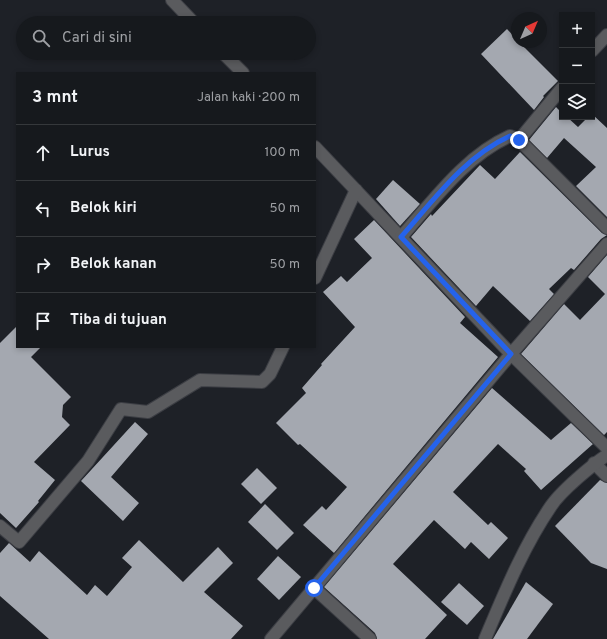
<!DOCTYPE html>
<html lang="id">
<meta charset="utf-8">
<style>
:root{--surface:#16191d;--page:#1f2226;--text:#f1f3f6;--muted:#9ea0a4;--line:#35383b}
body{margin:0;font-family:Overpass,sans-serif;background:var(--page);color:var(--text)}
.controls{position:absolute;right:12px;top:12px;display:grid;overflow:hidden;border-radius:0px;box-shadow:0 2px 6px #0003}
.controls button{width:36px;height:36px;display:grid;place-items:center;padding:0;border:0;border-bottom:1px solid var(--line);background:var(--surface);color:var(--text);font:20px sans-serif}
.compass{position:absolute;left:511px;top:12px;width:36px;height:36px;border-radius:50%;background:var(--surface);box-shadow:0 2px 6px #0003;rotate:44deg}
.stop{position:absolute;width:12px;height:12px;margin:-9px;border:3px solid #2563eb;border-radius:50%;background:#fff}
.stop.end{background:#2563eb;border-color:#fff;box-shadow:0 1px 4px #0008}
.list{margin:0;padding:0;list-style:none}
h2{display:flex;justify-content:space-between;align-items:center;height:52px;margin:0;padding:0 16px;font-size:17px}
h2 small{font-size:13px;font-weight:400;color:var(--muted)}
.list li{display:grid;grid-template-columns:26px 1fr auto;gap:12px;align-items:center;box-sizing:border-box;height:56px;padding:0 16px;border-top:1px solid var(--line)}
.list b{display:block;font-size:15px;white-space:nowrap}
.list em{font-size:13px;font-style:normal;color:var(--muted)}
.icon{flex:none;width:22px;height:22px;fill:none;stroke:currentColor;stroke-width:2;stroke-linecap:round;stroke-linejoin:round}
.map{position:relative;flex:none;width:607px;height:639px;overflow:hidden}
.search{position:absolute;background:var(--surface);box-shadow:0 2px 6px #0003;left:16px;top:16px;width:300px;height:44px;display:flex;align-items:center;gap:10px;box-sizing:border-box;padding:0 14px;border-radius:22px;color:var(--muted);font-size:15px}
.panel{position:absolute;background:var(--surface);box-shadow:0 2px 6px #0003;left:16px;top:72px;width:300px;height:276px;border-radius:0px}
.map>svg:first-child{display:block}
.building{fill:#a4a8b0}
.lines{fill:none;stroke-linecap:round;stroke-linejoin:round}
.minor-casing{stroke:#3c3e44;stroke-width:14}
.minor{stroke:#5a5b5e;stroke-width:12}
.route{stroke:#2563eb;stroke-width:5}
</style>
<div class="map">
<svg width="607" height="639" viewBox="0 0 607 639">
<rect width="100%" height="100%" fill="#1e2127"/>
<g class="building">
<polygon points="507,29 517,40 517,42 519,42 558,81 543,96 544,97 534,110 481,54"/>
<polygon points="556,107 562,113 562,117 567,117 578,127 588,117 592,117 592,114 607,128 607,217 576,186 596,167 564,138 547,158 529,140"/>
<polygon points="520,152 602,233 607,235 601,239 574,270 571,268 549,289 554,294 530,321 493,286 476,306 411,237 431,214 432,216 480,165 495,179"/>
<polygon points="393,180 420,204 400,226 376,199"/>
<polygon points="374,220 465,317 460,323 498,357 334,553 303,525 322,506 326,510 347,487 300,444 298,445 276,423 306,393 302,388 322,365 321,364 355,327 323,292 341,276 347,282 372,258 354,239"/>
<polygon points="607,255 607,432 604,435 521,354 564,304 580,320 605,294 588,277"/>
<polygon points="17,326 17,347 41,347 31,357 71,397 63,405 62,417 70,425 34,462 55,480 38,501 39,502 16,528 0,513 0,343"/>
<polygon points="492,388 551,440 571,423 593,444 541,490 524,471 526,469 498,444 453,492 488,525 491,522 508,538 489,559 471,542 465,549 434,520 393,564 447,615 425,639 377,639 375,633 324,587"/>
<polygon points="135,422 148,434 111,477 139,503 123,521 81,481"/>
<polygon points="257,468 277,488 261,504 241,484"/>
<polygon points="600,480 607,483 607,569 591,563 555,526"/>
<polygon points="265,504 294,533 277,550 248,522"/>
<polygon points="139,540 183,582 218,547 233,563 204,592 243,626 231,639 49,639 0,596 0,553 9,543 30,562 39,551 87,595 95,585 107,596 132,567 122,558"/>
<polygon points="278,556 301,577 279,600 257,579"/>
<polygon points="526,582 553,604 527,639 493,639"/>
<polygon points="459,583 484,606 467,625 441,602"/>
</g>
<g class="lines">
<defs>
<g id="minor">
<polyline points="172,0 194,23"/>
<polyline points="592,51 607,35"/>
<polyline points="223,53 243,73"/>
<polyline points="519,140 562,88"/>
<polyline points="315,147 511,354 607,448"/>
<path d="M401 237C433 201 465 156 510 136L519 140 607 228"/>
<polyline points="315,278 356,190"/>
<polyline points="594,463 607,476"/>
<polyline points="0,526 19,542 88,461 121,409 148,412 200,380 262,382 270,374 283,347"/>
<polyline points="314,588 370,639"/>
<polyline points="271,639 511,354 607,244"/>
<path d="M485 639C504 594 523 547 551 506 561 491 592 465 607 455"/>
</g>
</defs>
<use href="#minor" class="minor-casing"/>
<use href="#minor" class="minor"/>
</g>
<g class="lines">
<path class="route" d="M314 588 511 354 401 237C433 201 465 156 510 136L519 140"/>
</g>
</svg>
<div class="controls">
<button>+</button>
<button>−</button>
<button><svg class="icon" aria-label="layers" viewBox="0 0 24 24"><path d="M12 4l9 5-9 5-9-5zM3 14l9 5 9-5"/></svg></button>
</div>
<svg class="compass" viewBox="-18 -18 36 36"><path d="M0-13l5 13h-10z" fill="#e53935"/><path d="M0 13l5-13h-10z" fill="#9ea0a4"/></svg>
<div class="stop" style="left:314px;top:588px"></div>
<div class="stop end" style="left:519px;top:140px"></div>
<div class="search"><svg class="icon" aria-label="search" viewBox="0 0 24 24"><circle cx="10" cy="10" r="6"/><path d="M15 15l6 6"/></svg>Cari di sini</div>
<section class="panel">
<h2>3 mnt<small>Jalan kaki · 200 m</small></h2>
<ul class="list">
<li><svg class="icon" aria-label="ahead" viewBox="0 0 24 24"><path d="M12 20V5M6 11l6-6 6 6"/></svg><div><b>Lurus</b></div><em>100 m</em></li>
<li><svg class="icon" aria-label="left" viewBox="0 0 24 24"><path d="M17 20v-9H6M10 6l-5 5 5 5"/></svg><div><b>Belok kiri</b></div><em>50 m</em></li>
<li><svg class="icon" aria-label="right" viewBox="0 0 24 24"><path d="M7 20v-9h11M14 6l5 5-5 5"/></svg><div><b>Belok kanan</b></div><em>50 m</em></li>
<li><svg class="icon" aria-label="arrive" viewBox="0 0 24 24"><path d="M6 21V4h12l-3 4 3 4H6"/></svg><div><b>Tiba di tujuan</b></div></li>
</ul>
</section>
</div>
